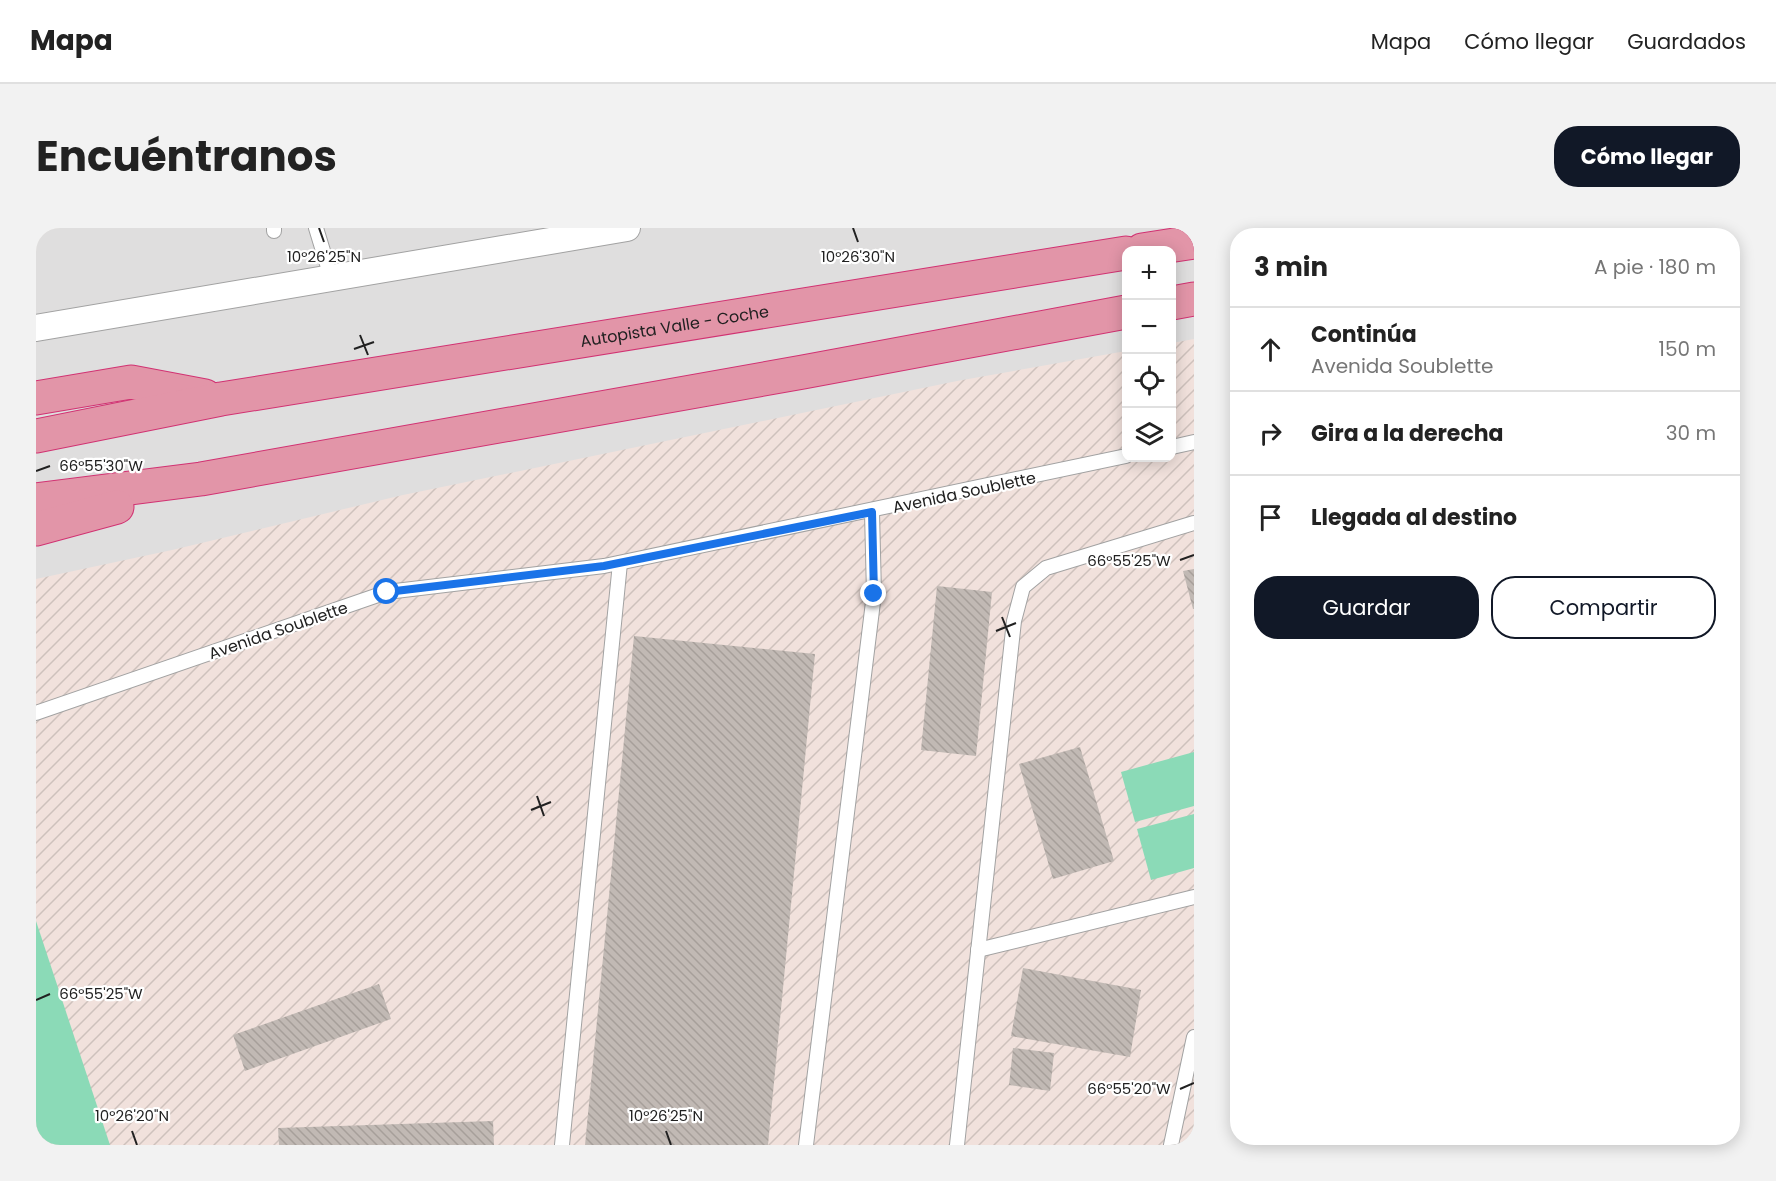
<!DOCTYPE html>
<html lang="es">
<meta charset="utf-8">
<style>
:root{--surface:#fff;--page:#f2f2f2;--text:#222;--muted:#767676;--line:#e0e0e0;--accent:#111827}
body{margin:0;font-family:Poppins,sans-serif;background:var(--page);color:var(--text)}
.controls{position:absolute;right:18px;top:18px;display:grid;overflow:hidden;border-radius:12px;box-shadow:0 3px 15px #0003}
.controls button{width:54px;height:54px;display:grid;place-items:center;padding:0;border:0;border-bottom:2px solid var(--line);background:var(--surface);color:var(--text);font:30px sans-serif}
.stop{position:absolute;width:18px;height:18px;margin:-14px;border:4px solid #1a73e8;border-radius:50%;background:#fff}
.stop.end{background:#1a73e8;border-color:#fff;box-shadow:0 2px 6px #0008}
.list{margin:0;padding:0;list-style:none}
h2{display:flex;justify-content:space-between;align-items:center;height:78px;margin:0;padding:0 24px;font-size:26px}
h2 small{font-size:20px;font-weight:400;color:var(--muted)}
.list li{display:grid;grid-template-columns:39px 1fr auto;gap:18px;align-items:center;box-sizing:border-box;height:84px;padding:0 24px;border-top:2px solid var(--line)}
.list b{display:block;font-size:22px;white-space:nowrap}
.list p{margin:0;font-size:20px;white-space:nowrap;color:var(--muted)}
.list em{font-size:20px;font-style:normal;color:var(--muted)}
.actions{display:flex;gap:12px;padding:18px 24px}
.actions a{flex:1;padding:14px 0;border:2px solid var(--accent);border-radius:24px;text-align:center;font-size:21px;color:var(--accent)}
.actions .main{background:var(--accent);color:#fff}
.icon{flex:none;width:33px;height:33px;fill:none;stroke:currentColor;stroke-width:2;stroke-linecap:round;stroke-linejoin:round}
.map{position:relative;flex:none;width:1158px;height:917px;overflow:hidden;border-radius:24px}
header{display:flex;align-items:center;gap:36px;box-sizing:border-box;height:84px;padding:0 30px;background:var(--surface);border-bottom:2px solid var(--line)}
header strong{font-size:28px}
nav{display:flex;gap:33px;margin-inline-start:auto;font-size:21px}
.intro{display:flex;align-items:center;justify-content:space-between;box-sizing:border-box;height:144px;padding:0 36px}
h1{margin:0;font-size:42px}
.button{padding:15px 27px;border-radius:24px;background:var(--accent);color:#fff;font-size:21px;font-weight:700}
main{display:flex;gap:36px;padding:0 36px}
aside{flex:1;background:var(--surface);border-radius:24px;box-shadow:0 3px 15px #0003}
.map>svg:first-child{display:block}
.residential{fill:#dfdede;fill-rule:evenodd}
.military{fill:url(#military-furrows)}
.pitch{fill:#8bdab7}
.building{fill:url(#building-back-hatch)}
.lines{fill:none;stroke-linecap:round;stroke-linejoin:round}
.lane-casing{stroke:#a2a2a2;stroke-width:16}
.street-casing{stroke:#a2a2a2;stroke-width:28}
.highway-casing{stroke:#d13272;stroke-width:35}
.lane{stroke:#fff;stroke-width:14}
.street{stroke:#fff;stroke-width:26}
.highway{stroke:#e295a8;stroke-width:33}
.route{stroke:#1a73e8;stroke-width:8}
.ticks{fill:none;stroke:#212121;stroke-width:2}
.labels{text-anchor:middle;stroke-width:4.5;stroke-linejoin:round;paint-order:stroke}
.street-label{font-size:16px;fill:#212121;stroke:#fff}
.ticks-label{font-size:15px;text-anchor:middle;fill:#212121;stroke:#fff;stroke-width:4.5;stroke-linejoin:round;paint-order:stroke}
</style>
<header>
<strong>Mapa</strong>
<nav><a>Mapa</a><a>Cómo llegar</a><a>Guardados</a></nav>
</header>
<div class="intro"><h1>Encuéntranos</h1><a class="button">Cómo llegar</a></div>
<main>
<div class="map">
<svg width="1158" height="917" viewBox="0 0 1158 917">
<defs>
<pattern id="military-furrows" width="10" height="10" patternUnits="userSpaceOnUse" patternTransform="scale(1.5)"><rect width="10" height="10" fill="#f1e1dc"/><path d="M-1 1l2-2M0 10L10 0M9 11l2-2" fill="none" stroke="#cec1bc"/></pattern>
<pattern id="building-back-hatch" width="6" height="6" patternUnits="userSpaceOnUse" patternTransform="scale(1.5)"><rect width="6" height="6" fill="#c1b9b4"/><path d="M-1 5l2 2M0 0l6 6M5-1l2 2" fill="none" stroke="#a69f9a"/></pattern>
</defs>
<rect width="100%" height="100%" fill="#f0ede8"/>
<path class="residential" d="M0 0H1158V917H0ZM1090 22H1136V230H1090Z"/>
<polygon class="military" points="1158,111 1158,917 0,917 0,351 136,322 367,267 921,153 1090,123 1090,230 1136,230 1136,115"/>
<g class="pitch">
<polygon points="1158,524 1158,578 1099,594 1085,544"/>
<polygon points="1158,586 1158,640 1115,652 1101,601"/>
<polygon points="0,693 74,917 0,917"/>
</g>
<g class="building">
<polygon points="1158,341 1158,381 1157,381 1147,343"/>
<polygon points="901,358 956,364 940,528 885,522"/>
<polygon points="598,408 779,426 732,917 549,917"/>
<polygon points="1044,519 1078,633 1017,651 983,536"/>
<polygon points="987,740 1105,762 1094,829 975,808"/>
<polygon points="343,756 355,791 209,843 197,807"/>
<polygon points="977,820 1018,825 1014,863 973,857"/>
<polygon points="457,893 458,917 243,917 242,900"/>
</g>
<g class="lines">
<defs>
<g id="lane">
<polyline points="238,0 238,3"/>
<polyline points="280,0 295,49"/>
<polyline points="1136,219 1158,214"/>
<polyline points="0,485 351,364 568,338 1090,228"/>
<polyline points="942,722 1158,669"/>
<polyline points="526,917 584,335"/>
<polyline points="770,917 838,366 836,284"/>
<polyline points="921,917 978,393 987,359 1010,340 1158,295"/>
<polyline points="1135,917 1158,809"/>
</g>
<polyline id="street" points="0,100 591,0"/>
<g id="highway">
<polyline points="1106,22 1158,14"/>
<polyline points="1136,75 1158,71"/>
<polyline points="0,170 95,154 169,168"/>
<path id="s1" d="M0 208 185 171 1090 25"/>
<polyline points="0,272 165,251 767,144 1090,84"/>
<polyline points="0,301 81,279"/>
</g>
</defs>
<use href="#lane" class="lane-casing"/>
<use href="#street" class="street-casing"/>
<use href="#highway" class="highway-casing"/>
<use href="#lane" class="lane"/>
<use href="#street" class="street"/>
<use href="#highway" class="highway"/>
</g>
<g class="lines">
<polyline class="route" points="351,364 568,338 836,284 838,366"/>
</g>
<path class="ticks" d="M283 0 288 14M817 0 822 14M324 107 332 127M318 121 338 114M0 243 14 238M1144 332 1158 327M966 389 974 409M960 403 980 395M501 568 508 588M495 582 515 574M0 772 14 766M1144 861 1158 855M96 903 101 917M630 903 635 917"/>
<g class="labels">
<g class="street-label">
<text dy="6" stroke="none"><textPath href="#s1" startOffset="648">Autopista Valle - Coche</textPath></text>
<text transform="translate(928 264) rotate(-12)" y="6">Avenida Soublette</text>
<text transform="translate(242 402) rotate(-19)" y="6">Avenida Soublette</text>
</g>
</g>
<g class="ticks-label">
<text x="288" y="34">10°26'25"N</text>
<text x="822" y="34">10°26'30"N</text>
<text x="65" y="243">66°55'30"W</text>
<text x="1093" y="338">66°55'25"W</text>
<text x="65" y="771">66°55'25"W</text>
<text x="1093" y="866">66°55'20"W</text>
<text x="96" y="893">10°26'20"N</text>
<text x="630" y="893">10°26'25"N</text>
</g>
</svg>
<div class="controls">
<button>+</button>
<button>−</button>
<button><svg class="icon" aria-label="locate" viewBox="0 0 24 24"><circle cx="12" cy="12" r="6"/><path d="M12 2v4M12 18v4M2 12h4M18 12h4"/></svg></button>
<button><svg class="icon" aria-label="layers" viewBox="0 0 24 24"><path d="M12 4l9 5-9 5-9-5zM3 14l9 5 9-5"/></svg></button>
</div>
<div class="stop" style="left:351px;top:364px"></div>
<div class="stop end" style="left:838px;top:366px"></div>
</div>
<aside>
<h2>3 min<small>A pie · 180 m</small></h2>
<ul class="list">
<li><svg class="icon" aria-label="ahead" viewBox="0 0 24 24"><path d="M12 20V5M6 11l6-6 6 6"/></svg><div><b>Continúa</b><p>Avenida Soublette</p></div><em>150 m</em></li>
<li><svg class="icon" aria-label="right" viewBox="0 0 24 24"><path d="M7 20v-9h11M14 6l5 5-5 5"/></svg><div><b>Gira a la derecha</b></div><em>30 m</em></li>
<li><svg class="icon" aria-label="arrive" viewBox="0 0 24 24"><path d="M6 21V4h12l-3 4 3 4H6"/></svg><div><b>Llegada al destino</b></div></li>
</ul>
<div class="actions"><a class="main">Guardar</a><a>Compartir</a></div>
</aside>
</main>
